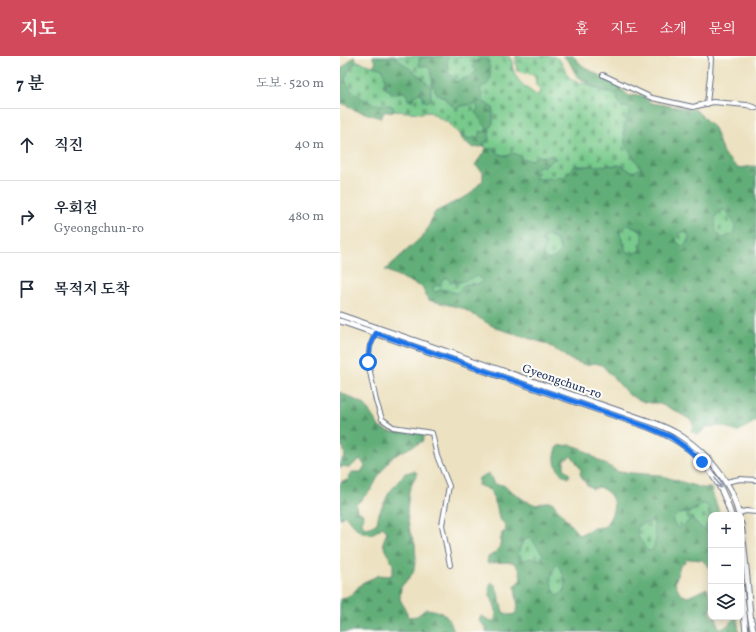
<!DOCTYPE html>
<html lang="ko">
<meta charset="utf-8">
<style>
:root{--surface:#fff;--page:#f6f6f7;--text:#1f2937;--muted:#747a83;--line:#e0e1e3;--accent:#d1495b}
body{margin:0;font-family:Vollkorn,"Noto Serif KR",serif;background:var(--page);color:var(--text)}
.controls{position:absolute;right:12px;bottom:12px;display:grid;overflow:hidden;border-radius:8px;box-shadow:0 2px 10px #0003}
.controls button{width:36px;height:36px;display:grid;place-items:center;padding:0;border:0;border-bottom:1px solid var(--line);background:var(--surface);color:var(--text);font:20px sans-serif}
.stop{position:absolute;width:12px;height:12px;margin:-9px;border:3px solid #1a73e8;border-radius:50%;background:#fff}
.stop.end{background:#1a73e8;border-color:#fff;box-shadow:0 1px 4px #0008}
.list{margin:0;padding:0;list-style:none}
h2{display:flex;justify-content:space-between;align-items:center;height:52px;margin:0;padding:0 16px;font-size:17px}
h2 small{font-size:13px;font-weight:400;color:var(--muted)}
.list li{display:grid;grid-template-columns:26px 1fr auto;gap:12px;align-items:center;box-sizing:border-box;height:72px;padding:0 16px;border-top:1px solid var(--line)}
.list b{display:block;font-size:15px;white-space:nowrap}
.list p{margin:0;font-size:13px;white-space:nowrap;color:var(--muted)}
.list em{font-size:13px;font-style:normal;color:var(--muted)}
.icon{flex:none;width:22px;height:22px;fill:none;stroke:currentColor;stroke-width:2;stroke-linecap:round;stroke-linejoin:round}
.map{position:relative;flex:none;width:416px;height:576px;overflow:hidden}
header{display:flex;align-items:center;gap:24px;box-sizing:border-box;height:56px;padding:0 20px;background:var(--accent);color:#fff}
header strong{font-size:19px}
nav{display:flex;gap:22px;margin-inline-start:auto;font-size:14px}
main{display:flex}
aside{flex:1;background:var(--surface)}
.map>svg:first-child{display:block}
.forest{fill:url(#forest-firs);stroke:#3e6e6b;fill-rule:evenodd}
.cemetery{fill:url(#cemetery-stones);stroke:#4a7c75}
.lines{fill:none;stroke-linecap:round;stroke-linejoin:round}
.minor-casing{stroke:#646d80;stroke-width:6}
.tertiary-casing{stroke:#646d80;stroke-width:7}
.minor{stroke:#fff;stroke-width:4}
.tertiary{stroke:#fff;stroke-width:5}
.oneway{stroke:#8d97ae}
.route{stroke:#1a73e8;stroke-width:5}
.labels{text-anchor:middle;stroke-width:4;stroke-linejoin:round;paint-order:stroke}
.street-label{font-size:12px;fill:#1b2f5e;stroke:#fdfcf7}
</style>
<header>
<strong>지도</strong>
<nav><a>홈</a><a>지도</a><a>소개</a><a>문의</a></nav>
</header>
<main>
<aside>
<h2>7 분<small>도보 · 520 m</small></h2>
<ul class="list">
<li><svg class="icon" aria-label="ahead" viewBox="0 0 24 24"><path d="M12 20V5M6 11l6-6 6 6"/></svg><div><b>직진</b></div><em>40 m</em></li>
<li><svg class="icon" aria-label="right" viewBox="0 0 24 24"><path d="M7 20v-9h11M14 6l5 5-5 5"/></svg><div><b>우회전</b><p>Gyeongchun-ro</p></div><em>480 m</em></li>
<li><svg class="icon" aria-label="arrive" viewBox="0 0 24 24"><path d="M6 21V4h12l-3 4 3 4H6"/></svg><div><b>목적지 도착</b></div></li>
</ul>
</aside>
<div class="map">
<svg width="416" height="576" viewBox="0 0 416 576">
<defs>
<pattern id="forest-firs" width="22" height="20" patternUnits="userSpaceOnUse"><rect width="22" height="20" fill="#62ae78"/><path d="M5 1l3.5 6h-7zM16 11l3.5 6h-7z" fill="#508e66"/></pattern>
<pattern id="cemetery-stones" width="16" height="16" patternUnits="userSpaceOnUse"><rect width="16" height="16" fill="#78ca8c"/><path d="M2 7V4a2 2 0 0 1 4 0v3zM10 15v-3a2 2 0 0 1 4 0v3z" fill="#62a476"/></pattern>
</defs>
<rect width="100%" height="100%" fill="#fdfcf7"/>
<filter id="ink" filterUnits="userSpaceOnUse"><feTurbulence type="fractalNoise" baseFrequency=".025" numOctaves="2"/><feDisplacementMap in="SourceGraphic" scale="8" xChannelSelector="R" yChannelSelector="G"/><feConvolveMatrix kernelMatrix="1 2 1 2 8 2 1 2 1" color-interpolation-filters="sRGB"/></filter>
<filter id="wash" filterUnits="userSpaceOnUse"><feTurbulence type="fractalNoise" baseFrequency=".012" numOctaves="4" result="noise"/><feDisplacementMap in="SourceGraphic" scale="16" xChannelSelector="R" yChannelSelector="G"/><feGaussianBlur stdDeviation="0.9" result="paint"/><feColorMatrix in="noise" values="0 0 0 0 0 0 0 0 0 0 0 0 0 0 0 0 0 1.4 0 .05"/><feComposite in="paint" operator="in"/></filter>
<g filter="url(#wash)">
<rect width="100%" height="100%" fill="#ece1c0"/>
<g class="forest">
<polygon points="33,0 55,0 56,2 82,22 91,31 91,43 88,47 84,45 82,39 72,45 68,44 61,36 55,38 45,32 45,21 33,10 36,6 33,2"/>
<path d="M101 0H108L107 8 112 20C122 25 124 24 134 18L133 11 134 6 139 3 146 2C150 9 152 17 150 25 148 29 145 32 144 36 143 39 144 43 144 46L153 52V67L150 72 149 83 144 87 145 90 133 92 127 87 122 83 120 77 126 80 142 67 140 62 135 57 136 48 122 50 116 53 108 46 103 40 97 38 93 30 90 13 79 10V2Z"/>
<path d="M223 0H233L243 10 258 19 276 27 289 40 301 39 311 47 356 54 374 72 383 97 398 112 416 110V365L397 376 383 370 367 371 358 379 351 375 354 371 351 364 330 352 317 347H312L304 346 289 339 262 309 255 307 246 309 231 304 207 288 156 272 122 252 88 244 82 231 45 214 85 178 95 156 129 139 143 124V116L135 109 146 93 154 92 159 98 167 100 171 97 202 101 212 100 216 102 207 108 198 111 214 121H224L235 110 280 109 293 116 300 112 285 88 284 71 280 51 277 43 273 37 261 34 248 28 236 19 229 5ZM289 169 301 174 286 195 280 177ZM213 182 220 190 209 204 205 202 203 198 206 189 204 185ZM132 222 139 228H126L117 237C107 236 107 230 96 236L94 230C99 229 105 227 110 227 118 226 125 226 132 222Z"/>
<path d="M14 1 17 5 9 14 34 47 51 49 55 55 44 56 41 62 15 54 0 46V13C6 10 8 5 14 1Z"/>
<path d="M0 336 25 349 40 372 51 376 84 377 83 385 52 401 39 419 31 434 16 449 17 455 23 458 22 468 25 472 31 471 37 467 39 457 49 437 65 417 74 415 77 417 69 435 67 457 70 476 75 488 76 503 73 517 61 531 60 543 69 561 77 560 86 553C104 555 108 559 114 576H0V544L12 538 22 527 39 519 49 520 53 517V508L45 494 43 486 47 476 43 471 32 478C17 477 14 470 5 459L0 463V428L2 425 8 424 12 416H21L25 410 20 403 14 408 10 412 4 410 0 412V405L5 400 3 390 0 391Z"/>
<path d="M232 389 241 392 258 404 279 416 319 419 362 432H371L380 459H371V513L362 504 348 503 340 510 335 526 340 538 348 541 367 532 371 543V561H376L378 570 382 573 388 569 395 561H397L399 576H145L147 572 139 565 141 560 154 566C155 563 156 559 156 557 156 545 144 537 152 526L156 530 163 556 169 559 175 558 178 551 176 539 175 530 181 523 180 515 173 506 147 507 148 501C161 494 159 492 162 477L166 475 164 467 159 463 157 451 150 434 138 429 139 422 149 417 154 428 163 429 184 444 196 449 205 446H212L239 479 253 472 264 471C271 462 278 450 270 439 268 436 263 433 259 431L253 433 246 428 240 418 241 414 235 404 231 400 224 404V412L230 419 228 422C226 420 221 419 220 416 213 408 214 399 218 390ZM363 448 364 473 356 467 353 461 339 473 338 458 349 457ZM190 481 199 504 192 502 179 493 184 484Z"/>
</g>
<g class="cemetery">
<path d="M55 0H101L79 2V10H86L90 13 93 30 97 38 103 40 108 46 116 53 122 50 136 48 138 52 135 57 140 62 142 67 146 70V75L141 76 139 80 130 83C123 78 113 76 110 67L99 62 90 56 81 57 55 55 51 49C46 49 40 49 35 48 24 45 8 35 5 23L9 14 17 5 42 13 45 21V32L55 38 61 36 66 37 68 44 72 45 74 40 79 37 82 39 84 45 88 46 91 43V31L82 22 56 2Z"/>
<path d="M108 0H169V3H172C172 7 172 12 174 16 177 26 188 33 196 39L199 38 200 33 196 29 195 19 177 15 176 6V0H212C225 3 222 15 231 23 234 26 241 26 245 28 250 29 255 32 260 34 265 36 272 37 278 39L277 43 281 51 291 52 284 71 285 88 301 112 293 116 280 109 235 110 224 121 197 123 193 115 198 111 207 108 216 102C210 99 203 101 197 100L192 104 182 103 177 98 171 97 168 100 159 98 154 92 146 93 144 87 149 83 150 72 153 67V52L144 46 142 42 143 38 140 35 143 29 146 30C153 23 151 10 146 3H139L134 6 133 11 136 15C131 23 123 21 117 26L113 23 112 20 109 19 107 8Z"/>
<path d="M384 154C392 160 401 175 388 181 386 182 384 181 381 182L376 176 375 166 376 160 379 155Z"/>
<polygon points="289,169 301,174 303,186 300,194 292,198 286,195 280,177 283,171"/>
<polygon points="344,176 349,179 348,187 342,190 337,186 336,182 339,177"/>
<polygon points="207,179 211,179 220,190 220,197 215,201 209,204 205,202 203,198 206,189 204,185 203,182"/>
<path d="M137 220 143 224 139 228H126L117 237C107 236 107 230 96 236L93 235 94 230 99 229 104 222H108L110 226C120 228 128 223 137 220Z"/>
<polygon points="363,448 368,449 369,464 364,474 356,467 352,461 339,474 332,464 338,458 349,457"/>
<polygon points="313,465 316,483 313,494 307,495 297,478 298,469"/>
<path d="M190 481 197 490 203 499 199 504 192 502 184 504 178 502C179 492 181 486 190 481Z"/>
<path d="M217 508 223 517 225 534 218 540C210 530 208 519 217 508Z"/>
</g>
</g>
<g filter="url(#ink)">
<g class="lines">
<defs>
<g id="minor">
<polyline points="263,19 312,42 353,51 373,46 407,49 416,52"/>
<polyline points="367,48 370,19 371,2 370,0"/>
<polyline points="36,277 30,290 28,306 36,345 42,363 53,371 92,377 97,400 109,430 102,469 110,509"/>
<polyline points="386,426 400,423 416,424"/>
<polyline points="399,457 406,455 416,456"/>
</g>
<g id="tertiary">
<path d="M0 259 314 367C321 370 329 373 336 377 357 390 376 409 388 430 394 439 396 449 399 459"/>
<path d="M0 265 308 371C315 374 323 377 330 381 361 397 382 426 391 459"/>
<path d="M401 468C404 489 406 511 408 533 409 547 409 562 414 576"/>
<polyline points="401,531 406,576"/>
</g>
</defs>
<use href="#minor" class="minor-casing"/>
<use href="#tertiary" class="tertiary-casing"/>
<use href="#minor" class="minor"/>
<use href="#tertiary" class="tertiary"/>
</g>
<defs><path id="oneway-shaft" d="M-6 0H5M1.5-3L5.5 0L1.5 3" fill="none" stroke-width="1.6" stroke-linecap="round" stroke-linejoin="round"/></defs>
<use class="oneway" href="#oneway-shaft" transform="translate(378 427) rotate(59)"/>
</g>
<g class="lines" filter="url(#ink)">
<polyline class="route" points="28,306 30,290 36,277 308,371 331,381 348,393 362,406"/>
</g>
<g class="labels">
<g class="street-label">
<text transform="translate(222 325) rotate(19)" y="4">Gyeongchun-ro</text>
</g>
</g>
</svg>
<div class="controls">
<button>+</button>
<button>−</button>
<button><svg class="icon" aria-label="layers" viewBox="0 0 24 24"><path d="M12 4l9 5-9 5-9-5zM3 14l9 5 9-5"/></svg></button>
</div>
<div class="stop" style="left:28px;top:306px"></div>
<div class="stop end" style="left:362px;top:406px"></div>
</div>
</main>
